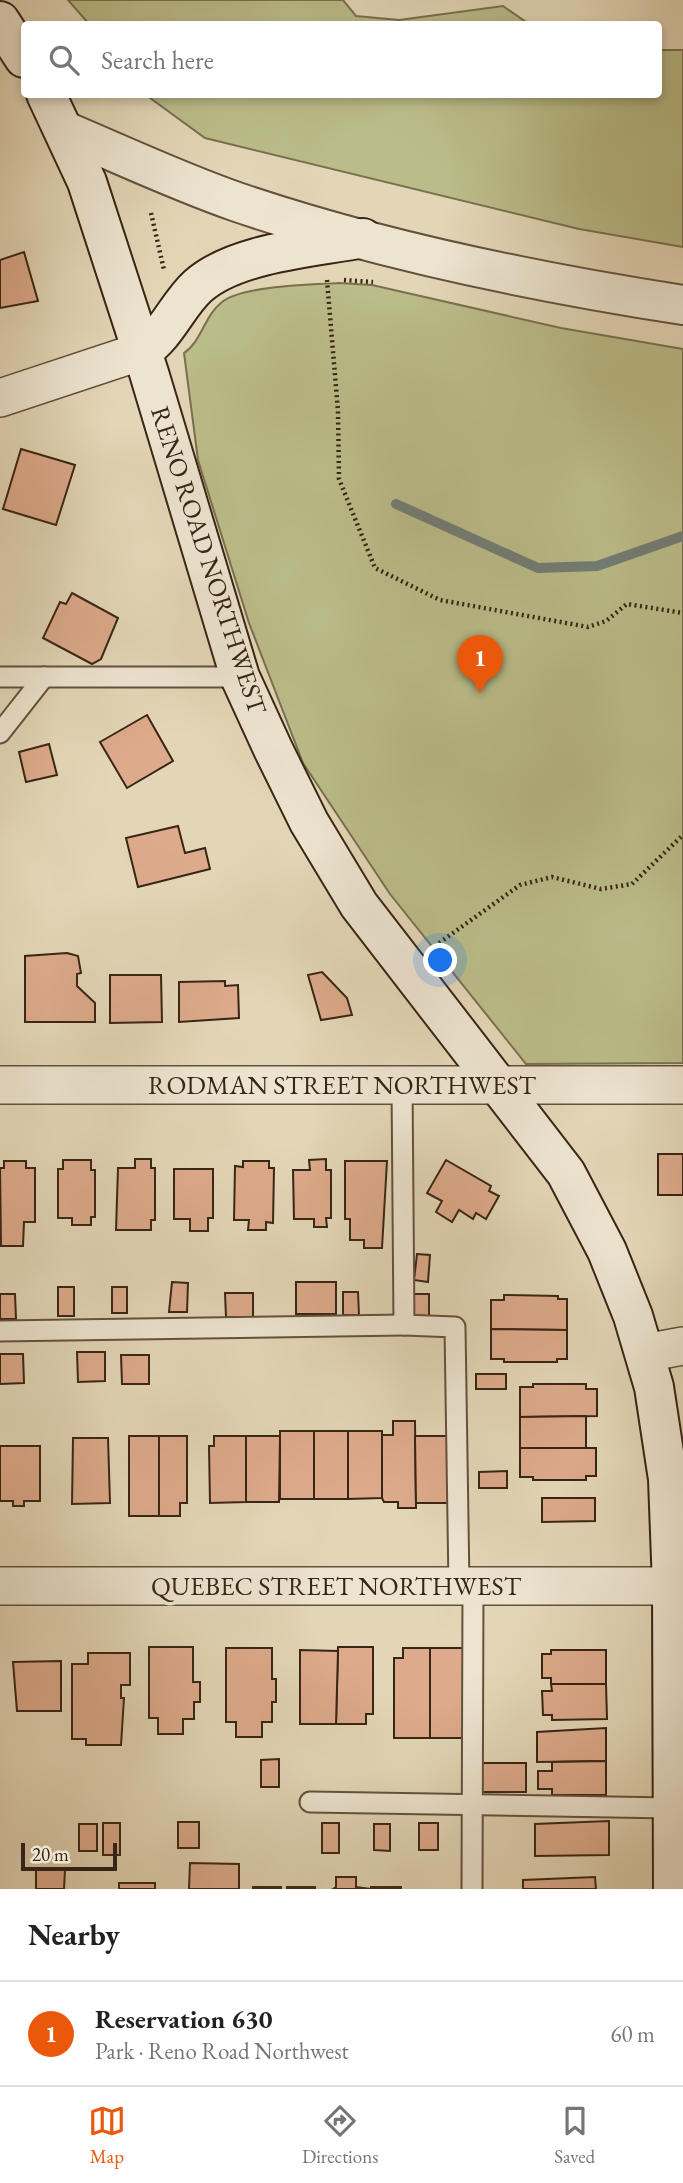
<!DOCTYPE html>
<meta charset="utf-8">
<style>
:root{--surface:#fff;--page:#f2f2f2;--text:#222;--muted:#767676;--line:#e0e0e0;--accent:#ea580c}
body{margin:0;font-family:"EB Garamond",serif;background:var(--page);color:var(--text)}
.scale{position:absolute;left:21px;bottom:18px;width:96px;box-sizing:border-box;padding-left:7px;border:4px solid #382515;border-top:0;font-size:19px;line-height:24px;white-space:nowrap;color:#382515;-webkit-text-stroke:5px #ede4d0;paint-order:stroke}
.you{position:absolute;left:441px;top:961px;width:24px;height:24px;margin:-18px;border:5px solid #fff;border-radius:50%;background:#1a73e8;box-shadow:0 0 0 10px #1a73e833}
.badge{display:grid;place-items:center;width:46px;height:46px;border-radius:50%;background:var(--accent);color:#fff;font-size:23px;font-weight:700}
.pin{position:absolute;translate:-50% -58px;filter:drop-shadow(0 2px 4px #0008)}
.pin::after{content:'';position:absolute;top:37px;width:24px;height:21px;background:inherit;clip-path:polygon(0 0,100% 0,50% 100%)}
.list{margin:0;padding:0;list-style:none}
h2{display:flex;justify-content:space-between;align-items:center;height:91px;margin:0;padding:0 28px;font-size:30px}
h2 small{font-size:23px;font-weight:400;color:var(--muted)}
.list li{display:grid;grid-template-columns:46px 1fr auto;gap:21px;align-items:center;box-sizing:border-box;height:105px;padding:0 28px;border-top:2px solid var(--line)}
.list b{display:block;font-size:26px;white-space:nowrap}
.list p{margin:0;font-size:23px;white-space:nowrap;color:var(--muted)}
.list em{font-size:23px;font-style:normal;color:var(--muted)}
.icon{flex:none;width:38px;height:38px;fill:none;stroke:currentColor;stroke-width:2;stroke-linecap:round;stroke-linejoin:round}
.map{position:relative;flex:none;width:683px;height:1889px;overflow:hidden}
.search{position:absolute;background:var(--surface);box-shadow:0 4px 10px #0003;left:21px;right:21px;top:21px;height:77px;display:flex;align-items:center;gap:18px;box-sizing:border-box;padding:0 24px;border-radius:7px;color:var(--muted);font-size:26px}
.sheet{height:196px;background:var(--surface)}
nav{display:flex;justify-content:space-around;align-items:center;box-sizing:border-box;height:98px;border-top:2px solid var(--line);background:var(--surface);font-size:19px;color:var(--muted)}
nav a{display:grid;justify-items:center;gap:4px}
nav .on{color:var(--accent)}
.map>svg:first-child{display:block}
.green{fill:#babc89;stroke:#79704f;stroke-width:2}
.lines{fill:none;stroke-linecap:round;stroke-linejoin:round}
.stream{stroke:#727d76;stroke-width:10}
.building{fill:#ddaa8b;stroke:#382515;stroke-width:2}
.service-casing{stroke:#63513d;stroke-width:23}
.minor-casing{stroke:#63513d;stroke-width:40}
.tertiary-casing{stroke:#63513d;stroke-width:42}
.secondary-casing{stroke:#382515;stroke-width:42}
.path{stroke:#382515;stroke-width:4.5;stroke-dasharray:2 3.5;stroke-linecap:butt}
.service{stroke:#ede4d0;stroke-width:19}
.minor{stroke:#ede4d0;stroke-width:37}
.tertiary{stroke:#ede4d0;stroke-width:38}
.secondary{stroke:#ede4d0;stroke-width:38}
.labels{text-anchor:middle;stroke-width:7;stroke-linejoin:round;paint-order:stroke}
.street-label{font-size:26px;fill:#382515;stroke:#ede4d0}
</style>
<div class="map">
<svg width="683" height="1889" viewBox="0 0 683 1889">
<rect width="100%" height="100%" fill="#e3d6b6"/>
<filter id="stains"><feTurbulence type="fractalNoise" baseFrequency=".00286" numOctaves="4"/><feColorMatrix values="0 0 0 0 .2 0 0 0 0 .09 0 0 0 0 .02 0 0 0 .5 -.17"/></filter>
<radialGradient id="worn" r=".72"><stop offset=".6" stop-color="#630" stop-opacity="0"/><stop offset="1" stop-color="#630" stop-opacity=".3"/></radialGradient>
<g class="green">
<polygon points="68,0 343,0 356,16 399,20 503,6 529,24 89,24"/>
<polygon points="659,50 683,50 683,247 579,229 205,138 146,95 658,94"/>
<path d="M339 283 372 285 561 328 683 349V1063L526 1064 390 894 303 763 249 623 198 460 184 353C202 341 204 316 222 302 241 286 313 284 339 283Z"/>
</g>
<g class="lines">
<polyline class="stream" points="396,504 538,568 597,566 683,536"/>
</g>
<g class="building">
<polygon points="24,252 38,301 0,308 0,260"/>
<polygon points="21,449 75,465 56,525 3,509"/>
<polygon points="72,593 118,618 101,659 92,664 43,638 60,602 66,604"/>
<polygon points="147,715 173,761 127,788 100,742"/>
<polygon points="49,744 57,775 26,782 19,752"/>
<polygon points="178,826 185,853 205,848 210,869 138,887 126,838"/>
<polygon points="67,953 78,956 81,973 77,974 77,986 95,1003 95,1022 25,1022 25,956"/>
<polygon points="322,972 347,998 352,1015 321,1020 308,975"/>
<polygon points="110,975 161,975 162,1022 110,1023"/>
<polygon points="225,981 225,986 238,985 239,1018 179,1022 179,982"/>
<rect x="658" y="1154" width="25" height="41"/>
<polygon points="135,1159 151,1159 151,1168 155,1168 155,1220 151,1220 151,1230 116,1230 118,1168 135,1168"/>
<polygon points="326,1159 326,1170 331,1170 331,1218 326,1218 327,1227 314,1227 314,1219 294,1219 293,1170 310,1170 309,1160"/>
<polygon points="63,1160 91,1160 91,1170 95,1170 95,1217 91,1217 91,1225 72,1225 72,1218 58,1218 58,1169 63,1169"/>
<polygon points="446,1160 491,1186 489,1191 499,1196 486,1219 476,1213 473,1219 459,1210 452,1222 436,1212 442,1201 427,1193"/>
<polygon points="4,1161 26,1161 26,1168 35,1168 35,1222 24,1222 23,1246 1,1246 0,1168 4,1168"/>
<polygon points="243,1161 269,1161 269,1168 274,1168 273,1223 266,1222 266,1230 248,1230 249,1220 234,1220 235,1166 243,1167"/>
<polygon points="345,1161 387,1161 382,1248 364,1248 364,1240 350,1240 350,1219 345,1219"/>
<polygon points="174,1169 213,1169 213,1218 208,1218 208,1231 190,1231 190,1219 174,1219"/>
<polygon points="417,1254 430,1255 428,1282 414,1280"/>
<polygon points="172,1282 188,1283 187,1312 169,1312"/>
<rect x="296" y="1282" width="40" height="32"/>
<rect x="58" y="1287" width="16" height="29"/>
<rect x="112" y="1287" width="15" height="26"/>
<polygon points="343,1292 358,1292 359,1315 343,1315"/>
<polygon points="225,1293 253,1293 253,1317 226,1317"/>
<polygon points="0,1294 15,1294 16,1319 0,1319"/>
<rect x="412" y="1294" width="17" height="28"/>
<polygon points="504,1295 558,1296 558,1299 567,1299 567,1330 491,1329 491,1300 504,1300"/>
<polygon points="491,1329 567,1330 567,1359 557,1359 557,1362 504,1362 504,1359 491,1359"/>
<polygon points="77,1352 105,1352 105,1381 78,1382"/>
<polygon points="0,1354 23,1354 24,1383 0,1384"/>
<polygon points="121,1355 149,1355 149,1384 122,1384"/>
<rect x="476" y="1374" width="30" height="15"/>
<polygon points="533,1384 586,1384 586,1389 597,1389 597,1416 520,1417 520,1387 533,1387"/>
<polygon points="586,1416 586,1448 520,1448 520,1417"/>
<polygon points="393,1421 415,1421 416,1508 398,1508 398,1502 384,1502 382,1498 382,1435 393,1435"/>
<rect x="280" y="1431" width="34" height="68"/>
<rect x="314" y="1431" width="34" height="68"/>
<polygon points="348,1431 382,1431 382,1498 348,1499"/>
<rect x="129" y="1436" width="30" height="80"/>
<polygon points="159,1436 187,1436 187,1503 180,1503 180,1516 159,1516"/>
<polygon points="214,1436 246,1436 246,1502 210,1503 209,1446 214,1446"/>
<polygon points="246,1436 280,1436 279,1502 246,1502"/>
<polygon points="415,1436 447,1436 447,1446 451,1446 452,1503 416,1503"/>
<polygon points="73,1438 108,1438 110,1503 72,1504"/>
<polygon points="0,1446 40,1446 40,1501 24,1501 24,1506 13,1506 13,1501 0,1501"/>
<polygon points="520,1448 596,1448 596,1476 586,1476 586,1480 533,1480 533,1477 520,1477"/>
<polygon points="507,1471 507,1488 479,1488 479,1472"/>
<polygon points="542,1498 595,1498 595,1521 542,1522"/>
<polygon points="149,1647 193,1647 193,1682 200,1682 200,1702 194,1702 194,1719 183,1719 183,1734 158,1734 158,1718 149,1718"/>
<polygon points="338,1647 373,1647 373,1714 366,1714 366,1724 336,1724"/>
<polygon points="226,1648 272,1648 272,1679 276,1679 276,1702 272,1702 272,1722 262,1722 262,1737 236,1737 236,1722 226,1722"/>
<polygon points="403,1648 430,1648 430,1738 394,1738 394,1658 403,1658"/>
<polygon points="430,1648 463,1648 463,1657 466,1657 466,1738 430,1738"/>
<polygon points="300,1650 338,1651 336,1724 300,1724"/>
<polygon points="551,1650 606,1650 606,1684 551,1684 551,1678 542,1678 542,1654 551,1654"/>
<polygon points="88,1653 130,1653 130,1685 121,1685 121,1698 124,1698 121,1745 86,1745 86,1739 72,1739 72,1664 88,1664"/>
<polygon points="61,1661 61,1711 17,1711 13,1662"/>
<polygon points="551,1684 606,1684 607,1719 552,1720 552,1715 543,1715 542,1691 552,1691"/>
<polygon points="606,1728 606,1761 537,1762 537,1732"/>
<polygon points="279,1759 279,1787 261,1787 261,1760"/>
<polygon points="606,1761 606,1795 552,1795 552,1789 538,1789 538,1771 552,1771 552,1762"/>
<rect x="482" y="1763" width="44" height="29"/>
<polygon points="609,1821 609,1855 535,1856 535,1824"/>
<rect x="178" y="1822" width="21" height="26"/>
<rect x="103" y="1823" width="17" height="32"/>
<rect x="322" y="1823" width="17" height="30"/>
<rect x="419" y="1823" width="19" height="27"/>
<rect x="79" y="1824" width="18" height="27"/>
<polygon points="374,1824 390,1824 390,1851 374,1850"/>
<polygon points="190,1863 239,1864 239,1889 189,1889"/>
<polygon points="36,1870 65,1870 64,1889 36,1889"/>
<polygon points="336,1877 356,1877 356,1887 371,1889 333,1889 336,1887"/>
<polygon points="595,1877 596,1889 523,1889 523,1880"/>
<rect x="119" y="1883" width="36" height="6"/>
<rect x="253" y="1887" width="28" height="2"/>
<rect x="287" y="1887" width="28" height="2"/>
<rect x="371" y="1887" width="30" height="2"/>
</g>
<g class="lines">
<defs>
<g id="service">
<polyline points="0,677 240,677"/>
<polyline points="0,733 44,677"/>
<polyline points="402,1085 404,1325 455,1327 459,1586"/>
<polyline points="0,1331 404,1325"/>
<polyline points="310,1802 672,1808"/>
<polyline points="472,1889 473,1586"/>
</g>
<g id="minor">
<polyline points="0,398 142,351"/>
<polyline points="0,1085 683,1085"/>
<polyline points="645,1353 683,1346"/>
<polyline points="0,1586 672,1586 683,1594"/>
</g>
<path id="tertiary" d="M65 131C122 155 179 182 237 202 381 251 534 282 683 305"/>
<g id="secondary">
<polyline points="0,21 24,58"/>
<polyline points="46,94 87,182 149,373 240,677 273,749 309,822 359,905 566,1173 607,1251 633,1316 654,1387 668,1479 672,1586 673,1889"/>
<path d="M142 351C167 335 177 305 198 286 237 252 313 248 363 238"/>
</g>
</defs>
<use href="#service" class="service-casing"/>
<use href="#minor" class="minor-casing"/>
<use href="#tertiary" class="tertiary-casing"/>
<use href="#secondary" class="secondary-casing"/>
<g class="path">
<polyline points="151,213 164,270"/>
<polyline points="327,280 338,411 339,479 375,568 440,600 588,627 606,621 627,604 683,613"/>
<polyline points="344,280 373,282"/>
<polyline points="439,943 520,885 552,877 601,889 632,884 683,835"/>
</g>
<use href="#service" class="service"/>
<use href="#minor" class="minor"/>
<use href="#tertiary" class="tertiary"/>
<use href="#secondary" class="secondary"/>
</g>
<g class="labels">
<g class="street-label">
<text transform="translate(209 560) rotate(72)" y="9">RENO ROAD NORTHWEST</text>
<text x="342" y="1094">RODMAN STREET NORTHWEST</text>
<text x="336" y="1595">QUEBEC STREET NORTHWEST</text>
</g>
</g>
<rect width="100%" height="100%" filter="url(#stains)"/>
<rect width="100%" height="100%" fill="url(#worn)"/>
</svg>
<div class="scale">20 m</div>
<div class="you"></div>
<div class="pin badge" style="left:480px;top:693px">1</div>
<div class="search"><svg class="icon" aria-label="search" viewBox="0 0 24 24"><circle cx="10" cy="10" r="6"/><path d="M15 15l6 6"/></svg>Search here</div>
</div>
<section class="sheet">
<h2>Nearby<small></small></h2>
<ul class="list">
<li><span class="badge">1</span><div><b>Reservation 630</b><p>Park · Reno Road Northwest</p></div><em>60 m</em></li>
</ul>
</section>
<nav>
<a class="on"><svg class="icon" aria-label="map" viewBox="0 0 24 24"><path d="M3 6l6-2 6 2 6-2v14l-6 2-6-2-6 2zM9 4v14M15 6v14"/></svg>Map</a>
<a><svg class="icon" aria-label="directions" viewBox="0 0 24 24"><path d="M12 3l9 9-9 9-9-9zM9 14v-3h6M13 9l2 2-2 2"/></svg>Directions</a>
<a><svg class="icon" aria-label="saved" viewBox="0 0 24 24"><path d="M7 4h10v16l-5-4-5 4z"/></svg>Saved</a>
</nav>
